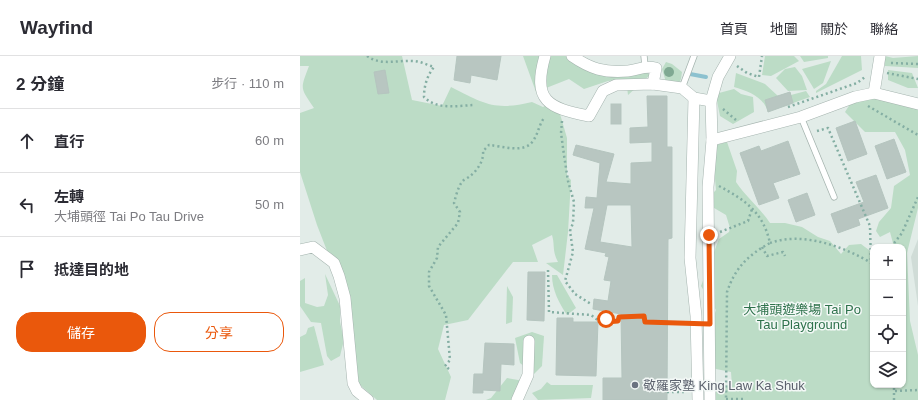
<!DOCTYPE html>
<html lang="zh-TW">
<meta charset="utf-8">
<style>
:root{--surface:#fff;--page:#f7f7f7;--text:#2b2b33;--muted:#7c7c81;--line:#e1e1e2;--accent:#ea580c}
body{margin:0;font-family:Helvetica,"Noto Sans TC",sans-serif;background:var(--page);color:var(--text)}
.controls{position:absolute;right:12px;bottom:12px;display:grid;overflow:hidden;border-radius:8px;box-shadow:0 1px 3px #0004}
.controls button{width:36px;height:36px;display:grid;place-items:center;padding:0;border:0;border-bottom:1px solid var(--line);background:var(--surface);color:var(--text);font:20px sans-serif}
.stop{position:absolute;width:12px;height:12px;margin:-9px;border:3px solid #ea580c;border-radius:50%;background:#fff}
.stop.end{background:#ea580c;border-color:#fff;box-shadow:0 1px 4px #0008}
.list{margin:0;padding:0;list-style:none}
h2{display:flex;justify-content:space-between;align-items:center;height:52px;margin:0;padding:0 16px;font-size:17px}
h2 small{font-size:13px;font-weight:400;color:var(--muted)}
.list li{display:grid;grid-template-columns:26px 1fr auto;gap:12px;align-items:center;box-sizing:border-box;height:64px;padding:0 16px;border-top:1px solid var(--line)}
.list b{display:block;font-size:15px;white-space:nowrap}
.list p{margin:0;font-size:13px;white-space:nowrap;color:var(--muted)}
.list em{font-size:13px;font-style:normal;color:var(--muted)}
.actions{display:flex;gap:8px;padding:12px 16px}
.actions a{flex:1;padding:9px 0;border:1px solid var(--accent);border-radius:16px;text-align:center;font-size:14px;color:var(--accent)}
.actions .main{background:var(--accent);color:#fff}
.icon{flex:none;width:22px;height:22px;fill:none;stroke:currentColor;stroke-width:2;stroke-linecap:round;stroke-linejoin:round}
.map{position:relative;flex:none;width:618px;height:344px;overflow:hidden}
header{display:flex;align-items:center;gap:24px;box-sizing:border-box;height:56px;padding:0 20px;background:var(--surface);border-bottom:1px solid var(--line)}
header strong{font-size:19px}
nav{display:flex;gap:22px;margin-inline-start:auto;font-size:14px}
main{display:flex}
aside{flex:1;background:var(--surface)}
.map>svg:first-child{display:block}
.built{fill:#d0dcd7}
.green{fill:#bcdcc6}
.lines{fill:none;stroke-linecap:round;stroke-linejoin:round}
.stream{stroke:#8cc1cf;stroke-width:4}
.building{fill:#b8c6c1;stroke:#b5c5bf;fill-rule:evenodd}
.service-casing{stroke:#a5b4af;stroke-width:7}
.minor-casing{stroke:#a5b4af;stroke-width:12}
.path{stroke:#84aea3;stroke-width:2.5;stroke-dasharray:2 3;stroke-linecap:butt}
.service{stroke:#fff;stroke-width:5.5}
.minor{stroke:#fff;stroke-width:11}
.tree{fill:#7fa992}
.route{stroke:#ea580c;stroke-width:5}
.worship-dot{fill:#6b7280;stroke:#f3f8f6;stroke-width:1.5}
.labels{text-anchor:middle;stroke-width:3;stroke-linejoin:round;paint-order:stroke}
.park-label{font-size:13px;fill:#2e724c;stroke:#f3f8f6}
.worship-label{font-size:13px;fill:#5b616d;stroke:#f3f8f6;text-anchor:start}
</style>
<header>
<strong>Wayfind</strong>
<nav><a>首頁</a><a>地圖</a><a>關於</a><a>聯絡</a></nav>
</header>
<main>
<aside>
<h2>2 分鐘<small>步行 · 110 m</small></h2>
<ul class="list">
<li><svg class="icon" aria-label="ahead" viewBox="0 0 24 24"><path d="M12 20V5M6 11l6-6 6 6"/></svg><div><b>直行</b></div><em>60 m</em></li>
<li><svg class="icon" aria-label="left" viewBox="0 0 24 24"><path d="M17 20v-9H6M10 6l-5 5 5 5"/></svg><div><b>左轉</b><p>大埔頭徑 Tai Po Tau Drive</p></div><em>50 m</em></li>
<li><svg class="icon" aria-label="arrive" viewBox="0 0 24 24"><path d="M6 21V4h12l-3 4 3 4H6"/></svg><div><b>抵達目的地</b></div></li>
</ul>
<div class="actions"><a class="main">儲存</a><a>分享</a></div>
</aside>
<div class="map">
<svg width="618" height="344" viewBox="0 0 618 344">
<rect width="100%" height="100%" fill="#e2ece8"/>
<polygon class="built" points="618,183 618,250 611,201"/>
<g class="green">
<path d="M0 0H102L112 44 142 50 151 31C185 48 194 55 232 46L243 51 256 44 267 82V120L271 124 268 176 263 219 246 207 258 206C252 195 255 189 252 179L232 189 238 206H213L168 264 144 269 138 293 151 321 145 344H77L59 328 45 241 17 169 0 116V57L14 52C0 31 0 34 9 10H0Z"/>
<polygon points="223,0 272,0 281,12 337,9 350,19 328,39 326,23 308,25 284,33 269,23 236,36"/>
<polygon points="465,0 494,0 499,5 471,20 462,19"/>
<polygon points="500,0 528,0 528,2 504,6"/>
<polygon points="542,0 561,0 562,14 516,37 516,35 526,28"/>
<polygon points="585,0 593,2 618,0 618,12 585,10"/>
<polygon points="531,5 523,27 514,33 502,13"/>
<polygon points="366,6 372,8 382,16 381,23 378,29 366,26 362,13"/>
<polygon points="495,11 502,20 507,34 488,35 476,22 485,13"/>
<polygon points="588,14 612,17 618,32 608,32 588,24"/>
<path d="M436 17 465 28 478 40 490 36 491 39 506 35 510 41 468 56C464 41 448 35 434 31Z"/>
<polygon points="434,33 441,38 453,41 454,56 433,68 420,60 417,45 419,37"/>
<path d="M557 37 618 51V152L607 197 610 265 618 299V344H405L406 332 417 328 432 330 431 316 406 311 405 288 416 254 401 230 419 183 429 176 430 172 426 159 404 146 416 134 414 111 416 89 427 86 437 115 436 126C446 141 460 152 470 167H485L502 171 518 181 530 185 541 198 549 189 561 188 573 197V329H603V191H594L590 176 580 181 576 175 579 166 591 152 594 130 610 119 605 94 595 76H565L545 56Z"/>
<polygon points="25,218 40,250 40,266 44,284 40,300 31,305 27,300 21,267 11,266 0,250 0,225 5,222 5,247 17,251 24,250 28,239"/>
<path d="M252 219H257L276 252 267 259C259 247 252 234 252 219Z"/>
<polygon points="207,230 213,241 212,266 206,268"/>
<polygon points="14,270 24,309 0,316 0,281 6,278 8,272"/>
<polygon points="232,276 244,280 242,310 234,318 220,307 215,282"/>
<polygon points="207,322 224,325 213,344 186,344 191,342"/>
<polygon points="247,326 251,329 293,329 291,342 238,344 232,337 241,333"/>
</g>
<g class="lines">
<polyline class="stream" points="390,18 406,21"/>
</g>
<g class="building">
<polygon points="157,0 201,0 197,24 171,19 170,27 154,24"/>
<polygon points="85,14 89,37 78,38 74,16"/>
<polygon points="490,36 493,47 468,56 465,44"/>
<path d="M347 40H367V91H372V182L368 183 367 344H303V322H322L321 258 293 253 294 243 308 245 311 225 304 224 309 201 305 200 306 197 285 193 294 152H285L286 141 297 142 300 107 273 99 276 89 314 98 306 126 331 128V107L352 106V86L330 87V72L348 71ZM307 149H331L332 191 300 186Z"/>
<rect x="311" y="48" width="10" height="20"/>
<polygon points="555,65 567,98 548,105 536,72"/>
<polygon points="594,83 606,116 587,123 575,90"/>
<polygon points="488,85 500,118 473,127 479,142 459,149 440,97 459,90 461,95"/>
<polygon points="576,119 588,152 558,163 560,169 538,177 531,158 564,146 556,126"/>
<polygon points="507,137 515,159 496,166 488,144"/>
<polygon points="228,216 245,216 244,265 227,264"/>
<polygon points="257,262 273,262 273,266 298,266 296,320 256,319"/>
<polygon points="185,287 214,288 214,309 201,308 200,335 183,334 183,337 173,337 174,318 183,318"/>
</g>
<g class="lines">
<defs>
<g id="service">
<polyline points="344,0 345,10"/>
<polyline points="382,32 394,0"/>
<polyline points="501,61 534,141"/>
</g>
<g id="minor">
<path d="M245 0C232 45 248 52 289 60L303 35 316 29 353 28 382 32 394 42 411 45"/>
<path d="M272 0C291 13 304 17 328 15 340 14 343 9 356 12L353 28"/>
<polyline points="574,37 580,0"/>
<polyline points="394,42 390,202 396,260 398,344"/>
<polyline points="412,84 501,61 555,41 574,37 618,48"/>
<polyline points="0,194 13,191 34,207 39,220 45,242 53,327 57,335 68,344"/>
<polyline points="217,344 228,319 229,285"/>
<polyline points="410,344 408,131 412,84 411,45 418,21 430,0"/>
</g>
</defs>
<use href="#service" class="service-casing"/>
<use href="#minor" class="minor-casing"/>
<g class="path">
<path d="M67 0C81 10 97 4 113 5 120 5 127 9 134 11 127 20 124 30 124 41 137 54 157 50 173 49"/>
<polyline points="591,7 618,8"/>
<polyline points="437,10 447,17 459,21 462,0"/>
<polyline points="587,17 618,23"/>
<polyline points="568,50 618,79"/>
<polyline points="488,51 557,27 565,21"/>
<polyline points="423,53 436,64 439,64"/>
<polyline points="262,65 261,77 264,99 268,125 274,146 273,167 270,175 273,196 265,225 275,238 291,248"/>
<polyline points="517,75 528,72 570,170 571,207"/>
<path d="M419 130C445 144 463 156 470 187 448 199 435 212 427 236L426 344"/>
<polyline points="420,176 448,165 452,153"/>
<path d="M470 187C503 175 545 191 573 208"/>
<polyline points="462,191 467,200 483,196 485,200"/>
<polyline points="591,191 602,177 618,141"/>
<polyline points="248,214 249,256 291,259 300,266 318,265 319,261 344,260 345,266 385,267"/>
<polyline points="305,258 305,266"/>
<path d="M149 313 145 310 150 304 146 259 129 230V216L137 202 138 191 158 167 160 156 154 147C156 140 158 131 162 126 164 123 168 122 170 120 178 114 184 104 183 95L189 89C202 90 224 98 233 85 238 78 239 69 244 62"/>
<polyline points="595,335 618,334"/>
<polyline points="367,336 386,336"/>
<polyline points="426,343 444,343"/>
<polyline points="594,344 594,329"/>
</g>
<use href="#service" class="service"/>
<use href="#minor" class="minor"/>
</g>
<circle class="tree" cx="369" cy="16" r="5"/>
<g class="lines">
<polyline class="route" points="306,263 305,266 318,265 319,261 344,260 345,266 410,268 409,179"/>
</g>
<circle class="worship-dot" cx="335" cy="329" r="4"/>
<g class="labels">
<g class="park-label">
<text x="502" y="258">大埔頭遊樂場 Tai Po<tspan x="502" dy="15">Tau Playground</tspan></text>
</g>
<g class="worship-label">
<text x="343" y="334">敬羅家塾 King Law Ka Shuk</text>
</g>
</g>
</svg>
<div class="controls">
<button>+</button>
<button>−</button>
<button><svg class="icon" aria-label="locate" viewBox="0 0 24 24"><circle cx="12" cy="12" r="6"/><path d="M12 2v4M12 18v4M2 12h4M18 12h4"/></svg></button>
<button><svg class="icon" aria-label="layers" viewBox="0 0 24 24"><path d="M12 4l9 5-9 5-9-5zM3 14l9 5 9-5"/></svg></button>
</div>
<div class="stop" style="left:306px;top:263px"></div>
<div class="stop end" style="left:409px;top:179px"></div>
</div>
</main>
